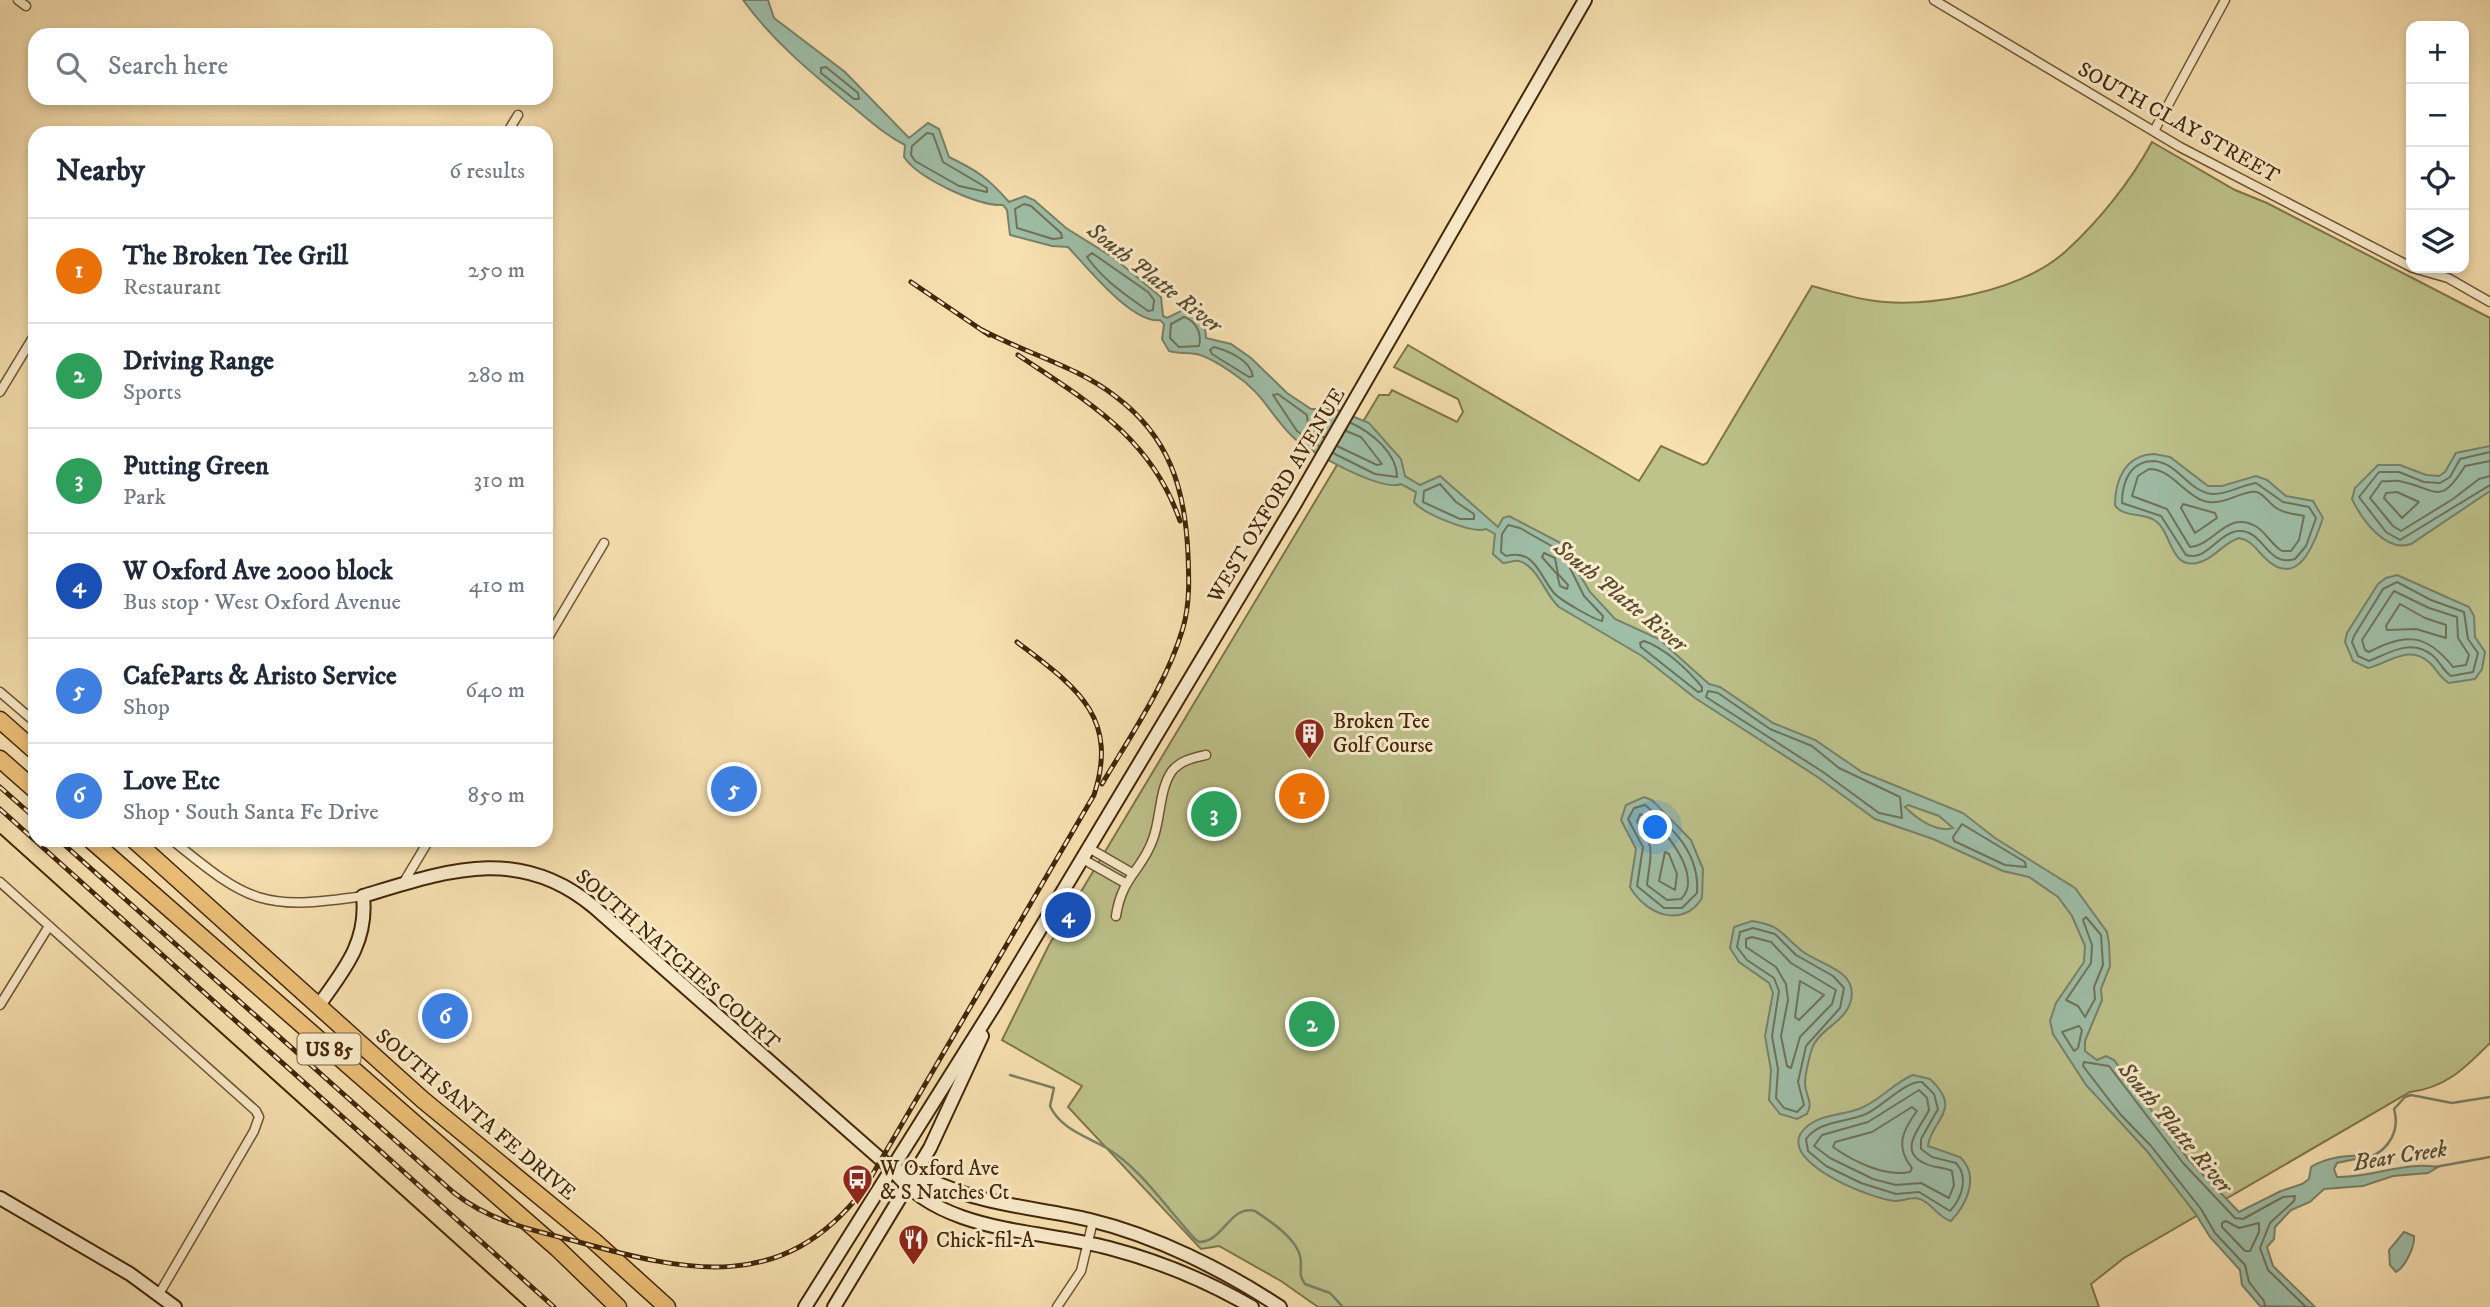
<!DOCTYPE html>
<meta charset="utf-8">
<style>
:root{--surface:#fff;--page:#f6f6f7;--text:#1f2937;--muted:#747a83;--line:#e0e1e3;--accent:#d93025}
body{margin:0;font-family:"IM FELL DW Pica",serif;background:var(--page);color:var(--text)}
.controls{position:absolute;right:21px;top:21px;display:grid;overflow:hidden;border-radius:14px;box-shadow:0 4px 10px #0003}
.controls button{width:63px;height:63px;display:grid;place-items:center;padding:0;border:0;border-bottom:2px solid var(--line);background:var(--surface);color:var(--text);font:35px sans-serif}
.you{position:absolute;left:1656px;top:828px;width:24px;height:24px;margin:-18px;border:5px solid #fff;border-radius:50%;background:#1a73e8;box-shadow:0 0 0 10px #1a73e833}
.badge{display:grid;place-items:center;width:46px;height:46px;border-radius:50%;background:var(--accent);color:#fff;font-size:23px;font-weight:700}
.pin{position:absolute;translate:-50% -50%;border:4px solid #fff;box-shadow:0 2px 7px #0006}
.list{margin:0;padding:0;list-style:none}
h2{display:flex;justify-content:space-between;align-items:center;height:91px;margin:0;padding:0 28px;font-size:30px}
h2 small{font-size:23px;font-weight:400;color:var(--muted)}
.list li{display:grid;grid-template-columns:46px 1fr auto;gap:21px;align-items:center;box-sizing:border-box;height:105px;padding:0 28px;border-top:2px solid var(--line)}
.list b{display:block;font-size:26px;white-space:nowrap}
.list p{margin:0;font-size:23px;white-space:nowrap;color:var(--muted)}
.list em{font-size:23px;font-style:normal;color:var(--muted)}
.icon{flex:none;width:38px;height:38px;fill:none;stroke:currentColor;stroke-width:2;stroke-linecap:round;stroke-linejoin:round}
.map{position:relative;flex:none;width:2490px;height:1307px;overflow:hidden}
.search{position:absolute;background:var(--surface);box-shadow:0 4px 10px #0003;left:28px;top:28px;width:525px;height:77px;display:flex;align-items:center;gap:18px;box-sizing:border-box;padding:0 24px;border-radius:21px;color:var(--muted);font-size:26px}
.panel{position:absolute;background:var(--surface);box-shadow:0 4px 10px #0003;left:28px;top:126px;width:525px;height:721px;border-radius:21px}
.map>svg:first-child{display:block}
.green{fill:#bec28b;stroke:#80744a;stroke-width:2}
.water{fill:#9ebea8;stroke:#798168;stroke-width:2;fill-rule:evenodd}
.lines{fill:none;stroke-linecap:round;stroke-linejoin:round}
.shore{stroke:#707258;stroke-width:2}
.stream{stroke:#798168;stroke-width:2.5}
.street-casing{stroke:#705532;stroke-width:11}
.secondary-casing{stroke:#422608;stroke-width:16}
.highway-casing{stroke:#422608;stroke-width:19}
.street{stroke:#faeccc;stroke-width:8}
.secondary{stroke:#faeccc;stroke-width:12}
.highway{stroke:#ecc078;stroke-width:16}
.tram{stroke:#422608;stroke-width:2}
.rail-casing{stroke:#422608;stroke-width:5}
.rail{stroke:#faeccc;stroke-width:2.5;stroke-dasharray:8;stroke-linecap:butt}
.labels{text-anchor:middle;stroke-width:6;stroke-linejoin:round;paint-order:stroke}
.shield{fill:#faeccc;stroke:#796143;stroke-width:2}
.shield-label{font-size:19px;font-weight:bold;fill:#422608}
.street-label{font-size:21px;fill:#422608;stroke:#faeccc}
.poi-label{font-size:21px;fill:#422608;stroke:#faeccc;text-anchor:start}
.water-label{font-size:23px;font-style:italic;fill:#594c30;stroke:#faeccc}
</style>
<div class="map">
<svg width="2490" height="1307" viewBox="0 0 2490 1307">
<rect width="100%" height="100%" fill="#f8e1b1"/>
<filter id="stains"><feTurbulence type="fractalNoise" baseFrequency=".00286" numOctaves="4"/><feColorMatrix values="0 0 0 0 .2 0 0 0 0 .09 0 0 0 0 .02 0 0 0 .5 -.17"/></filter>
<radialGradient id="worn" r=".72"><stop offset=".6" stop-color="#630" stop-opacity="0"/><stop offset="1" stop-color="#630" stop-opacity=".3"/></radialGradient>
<path class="green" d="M2152 142 2235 190 2267 203 2490 318V1043C2466 1067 2446 1088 2410 1092L2124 1258 2091 1284 2099 1307H1318L1281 1281 1219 1246 1201 1249 1068 1107 1082 1086 1002 1040 1049 945 1379 395H1389L1392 390 1457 422 1463 412 1458 399 1394 367 1408 345 1639 481 1661 446 1703 465 1707 463 1812 286C1831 291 1850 297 1869 300 1927 310 2022 291 2066 251 2099 221 2131 181 2152 142Z"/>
<g class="water">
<path d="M743 0H768L774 18 845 72 909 138 928 123 939 129 949 157C978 171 988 178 1009 202L1025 196 1034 200 1066 228 1114 258 1161 297 1163 316 1167 318 1185 309C1199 315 1206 323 1206 338L1231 344 1251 358 1287 393 1311 409H1335L1369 423 1401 459 1405 476 1420 485 1440 476 1498 527 1503 518 1509 516 1570 548 1574 565 1590 592 1615 619 1659 639 1709 684 1720 687 1773 723 1815 740 1862 772 1963 813 1995 838 2075 888 2107 932 2109 943 2110 966 2101 989 2102 1000 2085 1041V1051L2097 1060 2106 1056 2114 1060 2188 1159 2239 1212 2281 1191 2302 1184 2309 1179 2311 1167C2327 1157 2351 1154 2370 1156L2337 1163 2334 1169 2337 1177C2372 1178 2404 1161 2438 1167L2428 1173 2393 1176 2363 1186 2324 1189 2310 1202 2291 1210 2275 1227 2274 1239 2267 1247 2273 1266 2315 1307 2260 1306 2242 1285 2240 1270 2210 1237 2195 1213 2146 1150 2086 1085 2053 1034 2050 1021 2056 1003 2084 962 2085 946 2072 916 2058 897 2029 877 2003 871 1933 839 1875 819 1819 778 1695 698 1642 656 1559 607C1545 595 1538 566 1519 561 1514 560 1508 563 1503 563L1493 554 1495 534 1486 529C1472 534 1424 514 1414 502L1416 492 1401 484C1382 492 1306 451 1292 436 1269 413 1263 393 1234 374 1224 367 1207 356 1196 354 1186 352 1179 354 1169 351L1162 339 1164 324 1160 320C1132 324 1086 266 1068 247L1052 246 1010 235 1007 210 1003 205C977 206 918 178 904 157L905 145C883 134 867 118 848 103 809 71 773 41 743 0ZM1908 805 1939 816 1953 828C1937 833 1917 819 1905 807Z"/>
<path d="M2490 446V491L2411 544C2386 553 2362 520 2352 499L2355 488 2378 465H2400L2426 475 2439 476 2445 472 2456 453Z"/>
<path d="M2154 454 2170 457 2208 486H2222L2256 476 2267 480 2286 496 2313 501 2323 518C2315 542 2298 592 2264 557 2256 549 2251 540 2239 538 2223 543 2213 560 2197 563 2169 569 2172 530 2154 520 2143 513 2121 517 2115 505 2115 479 2126 455 2154 454Z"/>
<path d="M2397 575 2469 607 2474 616 2475 637 2485 652 2482 669 2475 679 2449 683C2440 678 2437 670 2430 663 2409 643 2388 664 2368 668L2353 661 2345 642 2347 633 2378 584 2386 578Z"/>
<path d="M1644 797 1652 800 1691 840 1703 869 1702 898C1683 929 1646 915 1630 887L1636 849 1621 820 1626 805Z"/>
<path d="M1752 921C1781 925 1782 935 1802 951 1820 965 1858 970 1851 1000 1846 1022 1821 1028 1813 1046 1810 1054 1805 1074 1805 1083 1805 1096 1814 1101 1807 1114L1797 1119 1780 1114 1769 1100 1771 1070 1765 1036 1773 993 1769 983 1739 962 1730 948 1734 927Z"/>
<path d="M1913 1075 1930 1079C1964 1111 1931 1119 1928 1146L1960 1157C1980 1176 1967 1204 1951 1221 1938 1218 1930 1200 1916 1198 1909 1198 1902 1201 1895 1201 1872 1199 1782 1164 1801 1133 1814 1114 1840 1116 1859 1109 1880 1101 1893 1083 1913 1075Z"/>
<path d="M2404 1232 2414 1236C2415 1247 2405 1267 2396 1272L2390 1265 2389 1250Z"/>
</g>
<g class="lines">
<g class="shore">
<polygon points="826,67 858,93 859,99 854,99 821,73 821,68"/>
<polygon points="927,133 933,134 943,162 987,188 987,192 959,186 915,161 911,155 912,146"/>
<polygon points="1024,204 1031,206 1061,233 1062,238 1053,239 1017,228 1015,209"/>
<path d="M1092 253 1148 292 1154 300 1153 310 1148 311C1125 294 1104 281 1087 257Z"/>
<path d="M1184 317C1197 321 1202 335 1199 346L1179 347 1170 338 1171 324Z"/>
<path d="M1214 347C1229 351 1250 360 1253 376L1249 377 1212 354 1210 350Z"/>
<polyline points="1319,446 1297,431 1273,395 1278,394 1307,415 1308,426 1318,437 1325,437"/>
<polyline points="1337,446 1377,465 1382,464 1361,437 1346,431"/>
<polyline points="2490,452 2460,459 2450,477 2440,483 2424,482 2399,472 2379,472 2359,497 2386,532 2400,540 2490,485"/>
<path d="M1333 453 1375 474 1397 477C1397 453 1371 432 1351 423"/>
<path d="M2154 461C2178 463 2188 491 2212 494 2227 495 2241 485 2256 483L2283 502 2309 507 2316 518 2306 546 2295 559C2267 568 2264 530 2239 531 2218 532 2207 562 2186 555L2161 516 2122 503C2122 482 2130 461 2154 461Z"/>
<path d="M2490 461 2465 466C2439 508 2437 488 2399 481 2394 480 2388 482 2382 481L2370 498 2393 526 2401 531 2453 499 2479 479 2490 476"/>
<path d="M2149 469C2172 469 2183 494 2204 501 2224 507 2243 489 2257 492 2265 495 2270 505 2278 509 2286 514 2296 514 2304 516L2299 540 2291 551H2282C2272 545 2267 534 2257 527 2227 509 2215 545 2190 547L2167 509 2132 496 2138 476Z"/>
<polygon points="1440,484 1456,502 1474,514 1474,519 1460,519 1423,502 1424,491"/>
<polygon points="2397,492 2419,502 2402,518 2384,498 2386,493"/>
<polygon points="2183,504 2215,513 2217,518 2195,533 2181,508"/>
<path d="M1508 525 1520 528 1562 552 1584 596 1603 616 1602 621C1595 620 1560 600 1554 593 1540 577 1535 548 1506 556L1501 552 1502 534Z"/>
<polygon points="1544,553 1555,558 1558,574 1568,585 1567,589 1560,586 1557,574 1542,557"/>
<path d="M2397 582 2431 600 2464 612 2468 639 2478 653 2473 672 2451 676C2443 671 2440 661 2432 655 2411 638 2389 653 2369 661L2358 656 2352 642 2354 636 2383 589Z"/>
<path d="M2394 591 2429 608 2457 617 2458 638 2469 655 2466 665 2453 667C2427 634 2406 632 2369 652L2365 650 2362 640Z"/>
<polygon points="2400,604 2425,618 2446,625 2446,638 2416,629 2387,630 2386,626"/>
<path d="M1644 641C1665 648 1688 670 1702 687V691L1698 692 1641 647 1640 643Z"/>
<polygon points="1708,691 1718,693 1770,729 1812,746 1839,768 1900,797 1902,818 1879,813 1823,772 1706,697"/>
<path d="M1645 805C1673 828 1700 853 1697 893L1682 908H1664L1637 886 1643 847 1628 819 1634 808Z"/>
<path d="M1640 814C1662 822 1705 877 1681 899L1667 900 1647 885C1650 856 1657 847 1637 822Z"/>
<polygon points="1962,824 2025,862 2026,867 2005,865 1954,841 1953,837"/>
<polygon points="1665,852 1669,854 1677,874 1675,890 1659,881"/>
<polygon points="2086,917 2101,935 2103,965 2094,987 2095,999 2085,1017 2078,1006 2066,1000 2091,963 2092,945 2083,920"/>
<polygon points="1753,928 1775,934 1796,955 1833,976 1844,988 1840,1008 1806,1046 1798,1082 1804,1105 1797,1112 1784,1108 1776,1098 1778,1069 1772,1036 1779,991 1774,978 1747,960 1737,947 1740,932"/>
<polygon points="1752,937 1771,942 1791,963 1836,990 1832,1004 1800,1037 1791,1068 1787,1066 1781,1036 1788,1000 1786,984 1776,967 1746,947 1746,939"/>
<polygon points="1800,981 1824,995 1799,1020 1795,1017"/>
<polygon points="2079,1026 2082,1030 2078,1048 2074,1051 2062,1032"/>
<path d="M1922 1082 1934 1094 1938 1109 1921 1139V1149L1932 1157 1956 1163C1969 1177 1962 1198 1950 1211L1919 1192 1896 1194 1861 1183 1826 1166 1808 1151 1806 1139C1820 1120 1845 1123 1866 1114 1882 1107 1906 1080 1922 1082Z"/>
<path d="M1919 1090 1927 1098 1929 1110C1921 1127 1897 1150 1924 1163 1933 1168 1943 1167 1952 1171L1954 1185 1949 1198 1921 1183 1896 1185 1873 1179 1830 1158 1814 1146 1822 1135 1868 1122Z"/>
<path d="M1912 1107 1917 1111C1902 1131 1895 1147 1912 1168L1910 1172C1885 1177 1854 1162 1833 1147L1835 1142 1872 1132Z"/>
<polygon points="2226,1221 2239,1228 2259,1223 2259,1232 2250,1251 2245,1251 2222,1227 2222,1223"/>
<polyline points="2265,1307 2264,1301 2249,1282 2245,1265 2215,1233 2201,1209 2151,1146 2120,1114 2083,1066 2084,1062 2109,1066 2183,1163 2235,1218 2243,1219 2283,1197 2295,1196 2294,1201 2270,1223 2260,1248 2268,1270 2306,1307"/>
</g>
<g class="stream">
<path d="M1010 1075 1054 1088 1050 1106C1060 1128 1085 1136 1105 1147 1140 1167 1167 1209 1195 1239L1199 1242C1224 1242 1229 1205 1255 1211 1270 1221 1296 1238 1300 1256 1303 1267 1297 1274 1305 1284L1330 1293 1343 1307"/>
<path d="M2369 1157C2390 1150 2400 1129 2394 1109L2405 1097 2411 1095 2452 1103 2490 1097"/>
<polyline points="2435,1167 2490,1157"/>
</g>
<defs>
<g id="street">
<polyline points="18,0 26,6"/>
<polyline points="1934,0 2180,147 2411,267"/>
<polyline points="2154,131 2225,0"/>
<polyline points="507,133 518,115"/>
<polyline points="2413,268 2448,278 2490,302"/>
<polyline points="0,392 35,334"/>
<polyline points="546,641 604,543"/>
<polyline points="0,692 35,722"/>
<path d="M172 840C249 903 263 911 363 896"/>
<polyline points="1087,847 1132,873"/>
<polyline points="1081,858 1125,883"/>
<polyline points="0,882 256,1111 259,1117 254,1131 159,1294"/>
<polyline points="402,885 429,840"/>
<path d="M1116 916C1122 876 1142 871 1153 839 1161 818 1159 789 1172 771 1181 760 1193 758 1206 755"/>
<polyline points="0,1005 49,926"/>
<polyline points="1057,1307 1081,1271 1093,1221"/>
</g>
<g id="secondary">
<path d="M319 1005C344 970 368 942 363 896 446 871 519 844 594 907L893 1170C942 1234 1038 1229 1109 1248 1159 1261 1207 1281 1252 1307"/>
<path d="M893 1170C924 1175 950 1191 980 1198 1016 1208 1054 1211 1090 1220 1156 1236 1224 1270 1280 1307"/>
<polyline points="0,1198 130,1274 175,1307"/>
<polyline points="805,1307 994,1006 1296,502 1585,0"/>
<polyline points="834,1307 930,1148 982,1036"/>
</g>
<g id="highway">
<polyline points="0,720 35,751"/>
<polyline points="0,759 35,790"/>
<polyline points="91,840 557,1248 618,1307"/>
<polyline points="134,840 423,1100 594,1241 667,1307"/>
</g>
</defs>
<use href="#street" class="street-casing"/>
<use href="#secondary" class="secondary-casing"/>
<use href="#highway" class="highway-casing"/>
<use href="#street" class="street"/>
<use href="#secondary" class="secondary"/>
<use href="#highway" class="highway"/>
<polyline class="tram" points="0,834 526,1307"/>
<defs>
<g id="rail">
<polyline points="911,282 989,335"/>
<path d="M982 330C1025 353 1076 366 1115 396 1170 437 1185 489 1188 554 1189 578 1190 604 1183 628 1167 683 1131 735 1102 784"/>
<path d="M1018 355C1088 402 1151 437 1180 521"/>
<polyline points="0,787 35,818"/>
<polyline points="0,809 554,1307"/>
<path d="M59 840 453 1192C489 1221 531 1230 575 1241 687 1272 783 1295 864 1189L1094 795C1120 715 1074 686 1017 642"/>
</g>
</defs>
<use href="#rail" class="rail-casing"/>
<use href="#rail" class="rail"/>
</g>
<defs>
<symbol id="building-pin" viewBox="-11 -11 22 30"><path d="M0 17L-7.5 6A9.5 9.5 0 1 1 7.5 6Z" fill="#8f2418" stroke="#faeccc"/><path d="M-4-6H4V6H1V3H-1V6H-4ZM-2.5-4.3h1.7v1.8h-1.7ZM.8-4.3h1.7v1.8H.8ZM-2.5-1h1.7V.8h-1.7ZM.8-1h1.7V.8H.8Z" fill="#fff"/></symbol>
<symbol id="bus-pin" viewBox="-11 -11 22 30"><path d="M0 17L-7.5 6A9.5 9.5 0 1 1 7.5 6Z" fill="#8f2418" stroke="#faeccc"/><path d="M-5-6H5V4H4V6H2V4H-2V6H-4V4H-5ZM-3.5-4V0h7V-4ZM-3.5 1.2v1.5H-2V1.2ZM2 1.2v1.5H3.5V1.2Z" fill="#fff"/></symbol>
<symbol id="restaurant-pin" viewBox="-11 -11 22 30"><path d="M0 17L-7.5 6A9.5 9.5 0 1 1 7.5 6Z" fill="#8f2418" stroke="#faeccc"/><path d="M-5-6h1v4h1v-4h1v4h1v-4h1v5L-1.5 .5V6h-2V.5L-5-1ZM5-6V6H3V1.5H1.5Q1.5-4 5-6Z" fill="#fff"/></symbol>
</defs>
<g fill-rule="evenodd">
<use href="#building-pin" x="1292" y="716" width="35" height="47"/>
<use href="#bus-pin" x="840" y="1162" width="35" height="47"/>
<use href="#restaurant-pin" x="896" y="1222" width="35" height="47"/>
</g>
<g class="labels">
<rect class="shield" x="297.5" y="1033.5" width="63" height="31" rx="5"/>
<g class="shield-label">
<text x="329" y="1056">US 85</text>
</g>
<g class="street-label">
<text transform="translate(2179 122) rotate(29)" y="7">SOUTH CLAY STREET</text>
<text transform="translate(1276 495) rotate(-59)" y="7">WEST OXFORD AVENUE</text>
<text transform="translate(678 959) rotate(41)" y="7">SOUTH NATCHES COURT</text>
<text transform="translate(476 1114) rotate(40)" y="7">SOUTH SANTA FE DRIVE</text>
</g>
<g class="poi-label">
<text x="1333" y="728">Broken Tee<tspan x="1333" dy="24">Golf Course</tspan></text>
<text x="880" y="1175">W Oxford Ave<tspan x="880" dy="24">&amp; S Natches Ct</tspan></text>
<text x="936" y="1247">Chick-fil-A</text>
</g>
<g class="water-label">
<text transform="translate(1155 277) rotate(38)" y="8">South Platte River</text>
<text transform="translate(1621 595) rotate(39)" y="8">South Platte River</text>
<text transform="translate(2176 1127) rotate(50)" y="8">South Platte River</text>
<text transform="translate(2400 1155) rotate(-9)" y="8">Bear Creek</text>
</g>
</g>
<rect width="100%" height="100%" filter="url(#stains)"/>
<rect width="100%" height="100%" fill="url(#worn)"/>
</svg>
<div class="controls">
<button>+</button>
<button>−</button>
<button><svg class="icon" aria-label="locate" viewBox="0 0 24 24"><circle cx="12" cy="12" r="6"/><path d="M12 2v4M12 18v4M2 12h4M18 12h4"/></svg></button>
<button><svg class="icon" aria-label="layers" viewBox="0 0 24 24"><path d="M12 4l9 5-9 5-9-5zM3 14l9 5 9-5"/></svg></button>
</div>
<div class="you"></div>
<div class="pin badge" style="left:1302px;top:796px;background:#e8710a">1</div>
<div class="pin badge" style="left:1312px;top:1024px;background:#2e9e5b">2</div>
<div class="pin badge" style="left:1214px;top:814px;background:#2e9e5b">3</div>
<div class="pin badge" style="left:1068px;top:915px;background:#1a4fb4">4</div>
<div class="pin badge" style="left:734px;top:789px;background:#3f7fe0">5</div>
<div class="pin badge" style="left:445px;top:1016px;background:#3f7fe0">6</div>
<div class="search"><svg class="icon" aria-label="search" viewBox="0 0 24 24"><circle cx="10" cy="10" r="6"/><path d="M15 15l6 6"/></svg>Search here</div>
<section class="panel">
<h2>Nearby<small>6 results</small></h2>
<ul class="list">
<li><span class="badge" style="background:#e8710a">1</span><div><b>The Broken Tee Grill</b><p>Restaurant</p></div><em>250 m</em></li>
<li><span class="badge" style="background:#2e9e5b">2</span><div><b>Driving Range</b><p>Sports</p></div><em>280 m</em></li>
<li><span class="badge" style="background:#2e9e5b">3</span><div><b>Putting Green</b><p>Park</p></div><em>310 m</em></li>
<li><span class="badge" style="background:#1a4fb4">4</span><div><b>W Oxford Ave 2000 block</b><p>Bus stop · West Oxford Avenue</p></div><em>410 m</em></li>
<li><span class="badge" style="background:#3f7fe0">5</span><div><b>CafeParts &amp; Aristo Service</b><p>Shop</p></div><em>640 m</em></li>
<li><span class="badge" style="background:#3f7fe0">6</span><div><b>Love Etc</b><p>Shop · South Santa Fe Drive</p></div><em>850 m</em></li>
</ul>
</section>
</div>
